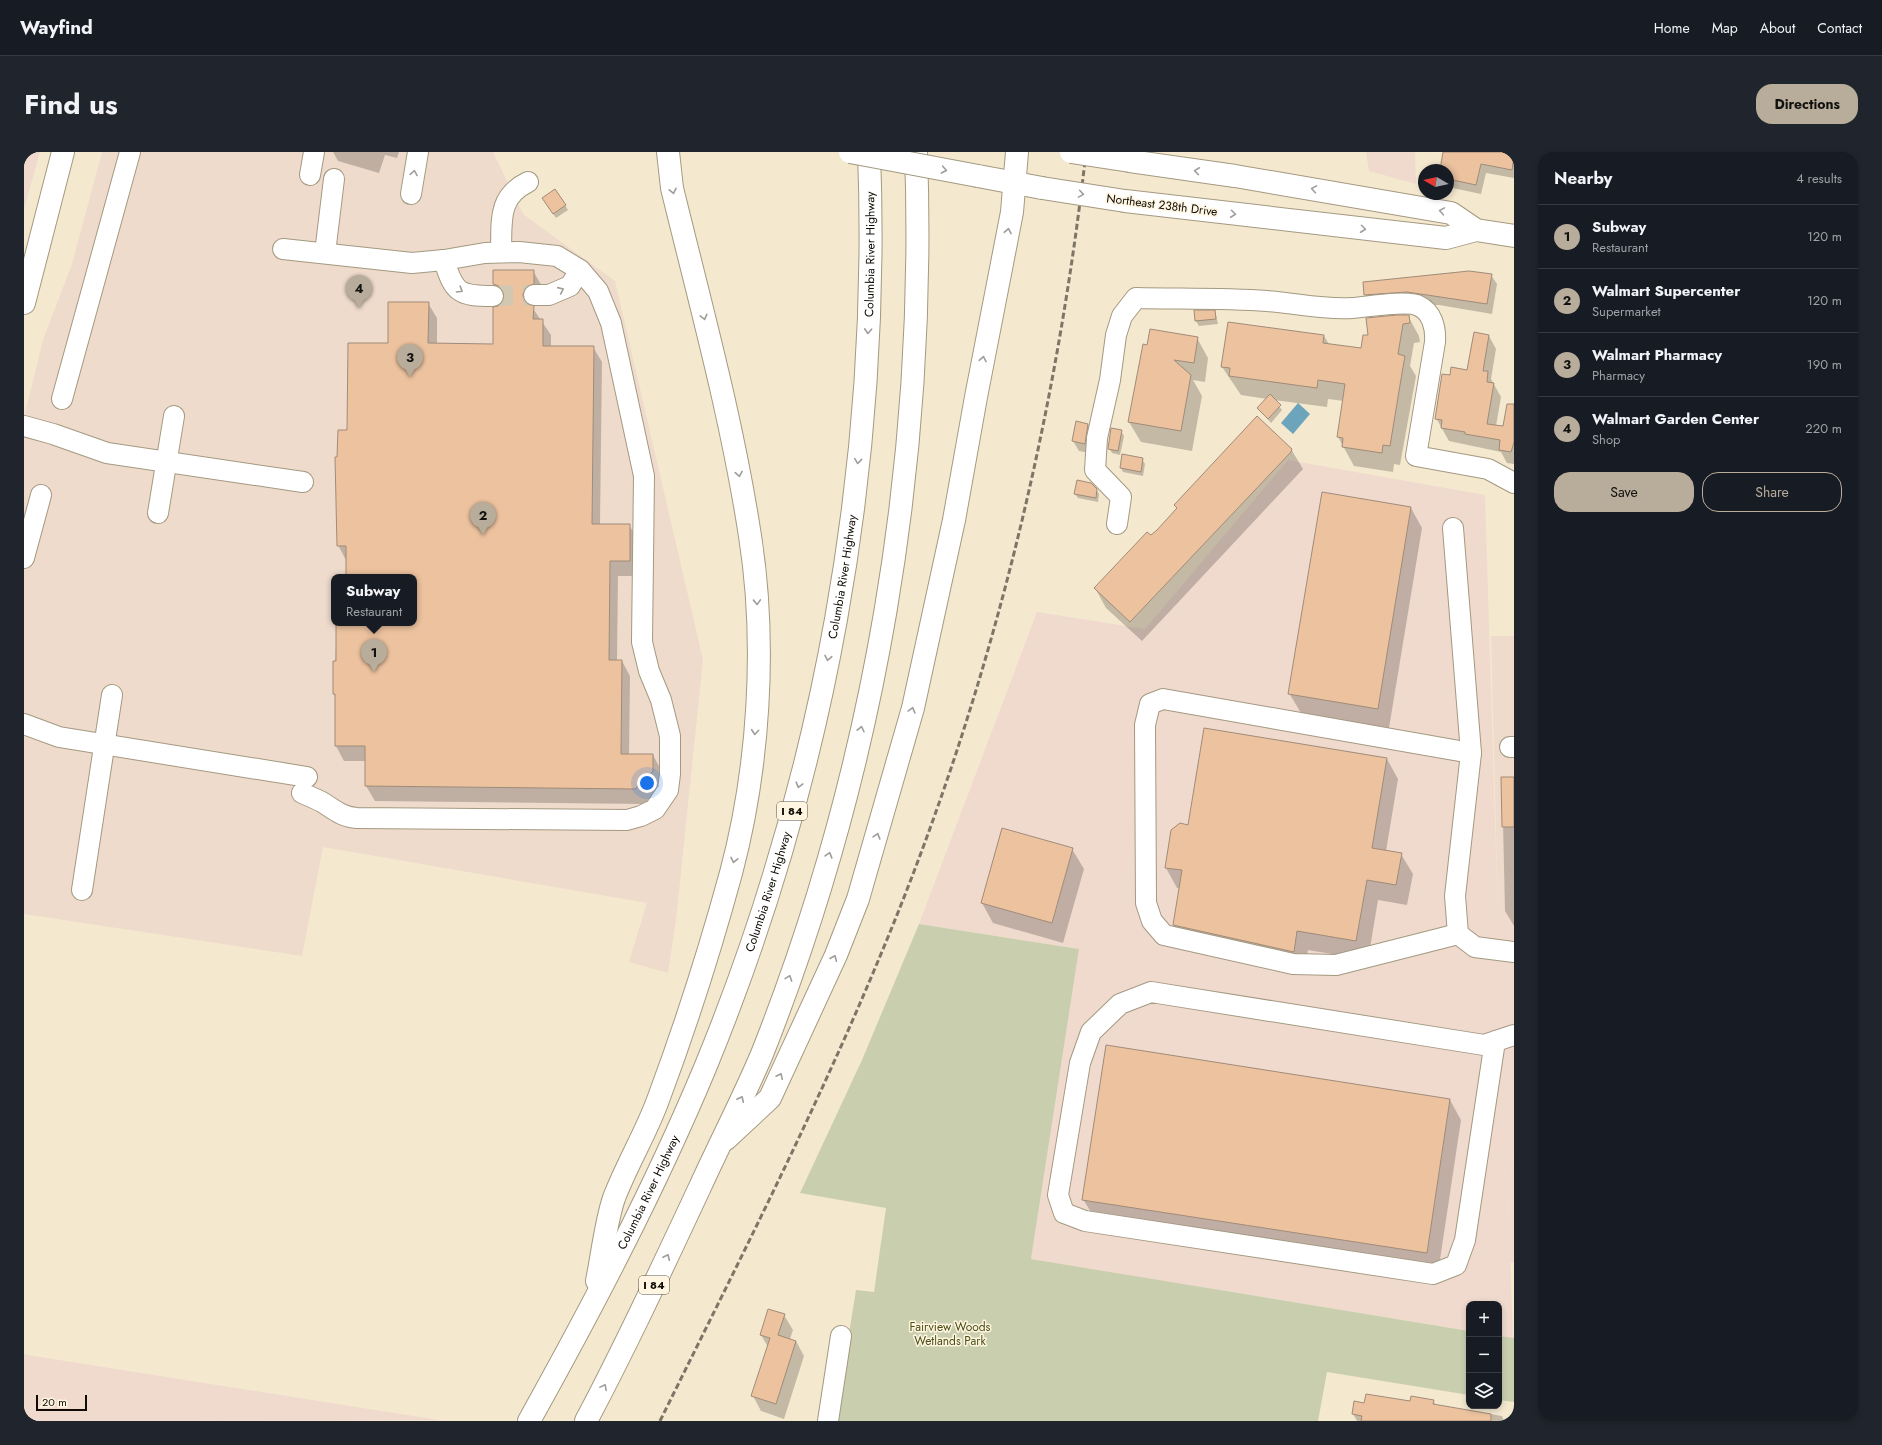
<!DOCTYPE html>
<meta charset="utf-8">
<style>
:root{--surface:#171b24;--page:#20242c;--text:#f1f3f6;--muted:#9ea1a6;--line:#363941;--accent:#b8ac9a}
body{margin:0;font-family:Jost,sans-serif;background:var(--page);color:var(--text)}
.controls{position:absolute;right:12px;bottom:12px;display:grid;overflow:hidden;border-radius:8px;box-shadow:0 2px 6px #0003}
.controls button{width:36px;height:36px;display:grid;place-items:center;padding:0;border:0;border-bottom:1px solid var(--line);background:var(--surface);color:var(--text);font:20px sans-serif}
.compass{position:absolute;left:1394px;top:12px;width:36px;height:36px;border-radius:50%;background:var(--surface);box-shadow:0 2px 6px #0003;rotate:279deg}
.scale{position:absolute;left:12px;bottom:10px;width:51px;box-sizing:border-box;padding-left:4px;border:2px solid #0f0b04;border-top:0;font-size:11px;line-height:14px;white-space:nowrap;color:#0f0b04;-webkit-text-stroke:3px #fff5e1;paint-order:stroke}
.you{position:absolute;left:623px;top:631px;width:14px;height:14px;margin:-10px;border:3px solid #fff;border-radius:50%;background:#1a73e8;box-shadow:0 0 0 6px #1a73e833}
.badge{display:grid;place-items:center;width:26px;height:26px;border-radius:50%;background:var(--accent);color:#111;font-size:13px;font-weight:700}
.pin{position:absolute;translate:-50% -33px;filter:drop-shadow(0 1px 2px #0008)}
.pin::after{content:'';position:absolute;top:21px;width:14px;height:12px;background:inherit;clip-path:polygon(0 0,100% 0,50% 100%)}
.popup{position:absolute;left:307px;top:422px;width:86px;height:52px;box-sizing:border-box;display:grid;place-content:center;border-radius:8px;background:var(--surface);filter:drop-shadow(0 1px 3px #0005);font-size:13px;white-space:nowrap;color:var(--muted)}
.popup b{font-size:15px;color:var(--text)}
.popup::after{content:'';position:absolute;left:50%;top:100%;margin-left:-8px;border:8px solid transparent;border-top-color:var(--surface)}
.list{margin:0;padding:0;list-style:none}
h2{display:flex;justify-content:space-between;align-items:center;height:52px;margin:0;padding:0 16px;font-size:17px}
h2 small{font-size:13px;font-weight:400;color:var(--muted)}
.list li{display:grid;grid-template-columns:26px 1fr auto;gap:12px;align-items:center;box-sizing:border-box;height:64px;padding:0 16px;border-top:1px solid var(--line)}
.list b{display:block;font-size:15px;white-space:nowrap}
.list p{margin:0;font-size:13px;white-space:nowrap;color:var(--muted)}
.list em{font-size:13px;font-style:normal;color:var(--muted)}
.actions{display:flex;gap:8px;padding:12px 16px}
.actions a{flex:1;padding:9px 0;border:1px solid var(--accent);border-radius:16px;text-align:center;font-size:14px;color:var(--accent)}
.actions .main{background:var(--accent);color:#111}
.icon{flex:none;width:22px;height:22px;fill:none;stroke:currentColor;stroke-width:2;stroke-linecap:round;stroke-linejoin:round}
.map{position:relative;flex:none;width:1490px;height:1269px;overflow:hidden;border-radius:16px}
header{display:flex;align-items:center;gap:24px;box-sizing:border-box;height:56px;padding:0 20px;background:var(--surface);border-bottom:1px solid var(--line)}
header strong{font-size:19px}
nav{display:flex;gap:22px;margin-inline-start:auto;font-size:14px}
.intro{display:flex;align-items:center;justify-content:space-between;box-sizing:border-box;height:96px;padding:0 24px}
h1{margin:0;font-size:28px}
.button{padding:10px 18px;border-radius:16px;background:var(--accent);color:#111;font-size:14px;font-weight:700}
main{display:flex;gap:24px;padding:0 24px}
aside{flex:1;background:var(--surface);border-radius:16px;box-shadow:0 2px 6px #0003}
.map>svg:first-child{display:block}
.commercial{fill:#efdbcc;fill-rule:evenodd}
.industrial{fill:#f0dace}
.green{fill:#c9cfae}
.water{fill:#6ca4bc}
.shadow{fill:#0003}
.building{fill:#edc39f;stroke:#a08b79}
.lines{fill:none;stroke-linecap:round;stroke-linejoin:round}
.minor-tunnel{stroke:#d2c7b1;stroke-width:20;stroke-dasharray:20 10;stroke-linecap:butt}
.minor-casing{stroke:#a49981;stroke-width:22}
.major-casing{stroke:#a49981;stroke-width:24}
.highway-casing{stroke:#a49981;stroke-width:24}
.minor{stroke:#fff;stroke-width:20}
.major{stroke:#fff;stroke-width:22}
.highway{stroke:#fff;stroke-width:22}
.rail{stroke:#7d7565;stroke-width:3;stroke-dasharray:6 3;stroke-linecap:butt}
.highway-bridge-casing{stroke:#a49981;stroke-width:24;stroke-linecap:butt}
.highway-bridge{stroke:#fff;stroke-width:22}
.oneway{stroke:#9f9d9b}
.labels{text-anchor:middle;stroke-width:3;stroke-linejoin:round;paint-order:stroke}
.shield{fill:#fff5e1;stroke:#575146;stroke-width:1}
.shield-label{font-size:11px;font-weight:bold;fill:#0f0b04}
.street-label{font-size:12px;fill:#0f0b04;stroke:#fff5e1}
.park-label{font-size:12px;fill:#494f16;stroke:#fff5e1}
</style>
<header>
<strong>Wayfind</strong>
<nav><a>Home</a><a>Map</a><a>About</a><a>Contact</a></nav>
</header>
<div class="intro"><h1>Find us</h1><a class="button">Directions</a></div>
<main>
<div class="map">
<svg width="1490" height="1269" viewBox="0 0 1490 1269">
<rect width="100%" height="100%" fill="#f4e8cf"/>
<g class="commercial">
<path d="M78 0H469L499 62 591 129 679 508 652 768 644 821 605 810 623 751 299 695 278 804 0 762V265L19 188 48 112ZM310 425H390V471H310Z"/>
<polygon points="1467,484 1490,484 1490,767 1474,764"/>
<polygon points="1490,1002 1490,1111 1486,1110 1484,1041"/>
</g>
<g class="industrial">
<polygon points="0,0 16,0 0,57"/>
<polygon points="1342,0 1391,0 1392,32 1345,19"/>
<polygon points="1264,308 1461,343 1474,764 1490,767 1490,1002 1484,1041 1489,1186 1475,1184 1475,1152 1445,1152 1445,1179 1007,1107 1055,797 895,772 1013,460 1121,477"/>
<polygon points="0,1202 10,1204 414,1268 0,1269"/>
</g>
<g class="green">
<polygon points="895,772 1055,797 1007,1107 1445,1179 1445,1243 1303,1220 1294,1269 811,1269 832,1138 850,1140 862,1056 776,1041 838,908"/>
<polygon points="1475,1184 1490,1186 1490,1250 1475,1248"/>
</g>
<polygon class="water" points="1274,251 1286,262 1269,282 1257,271"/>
<g class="shadow">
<polygon points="309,0 375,0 373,6 361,3 355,21 314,9"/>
<polygon points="1420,0 1490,0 1490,26 1462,21 1457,42 1424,35 1424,18 1417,18"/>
<polygon points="522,51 541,53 544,58 532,66"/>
<polygon points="509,119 518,134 508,155 527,183 527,195 569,195 578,210 576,373 605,373 614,388 614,424 594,424 593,509 598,509 606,524 605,603 629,603 637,618 637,634 620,652 351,649 342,634 342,609 320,609 312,594 312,546 310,542 313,471 390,471 390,425 323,425 322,408 314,393 314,306 324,279 365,192 404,151 413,166 413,192 470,193 475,155 480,148 470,132"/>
<polygon points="1467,123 1473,132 1468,162 1415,153 1347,153 1341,143"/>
<polygon points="1171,159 1191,159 1194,172 1175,174 1172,169"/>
<polygon points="1384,164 1395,184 1396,190 1390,191 1386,214 1392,224 1376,313 1370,312 1369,320 1330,314 1314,285 1320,249 1304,247 1303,255 1250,248 1258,258 1247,271 1234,256 1243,247 1217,243 1198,215 1300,184 1305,192 1338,197 1345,184"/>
<polygon points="1465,184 1472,197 1467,227 1477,245 1472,274 1490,277 1490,312 1483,311 1477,300 1425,289 1412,266 1427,224 1444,219"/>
<polygon points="1173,186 1184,206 1181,230 1169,228 1178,244 1168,299 1117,290 1105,270 1124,194"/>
<polygon points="1064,273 1069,282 1066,301 1055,299 1049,289"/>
<polygon points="1097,279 1100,284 1096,303 1088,301 1085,296"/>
<polygon points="1267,297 1279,317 1118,489 1082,456 1071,436 1134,378 1153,357 1151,353"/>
<polygon points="1118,307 1121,312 1119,324 1099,320 1097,316"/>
<polygon points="1072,337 1075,342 1074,350 1054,346 1051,342"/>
<polygon points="1387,356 1398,376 1365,576 1277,561 1265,541"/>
<polygon points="1363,607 1374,627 1362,699 1377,702 1389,722 1383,753 1354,748 1344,808 1284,798 1281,820 1161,793 1150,773 1156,736 1153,736 1142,716 1165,674"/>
<polygon points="1478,626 1490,626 1490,774 1481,759"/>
<polygon points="978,678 1048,697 1060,717 1039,791 969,771 958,751"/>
<polygon points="1426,948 1437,968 1414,1121 1071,1067 1059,1047"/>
<polygon points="760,1163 769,1178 766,1187 772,1189 780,1204 760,1267 737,1259 729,1244 744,1195 737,1183"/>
<polygon points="1409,1249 1412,1253 1478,1264 1480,1269 1333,1269 1329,1262 1341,1252"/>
</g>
<g class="building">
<polygon points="1419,0 1490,0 1490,5 1488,18 1457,12 1452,33 1424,27 1424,18 1416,18"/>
<polygon points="531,37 542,53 529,62 518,46"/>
<polygon points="469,118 510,118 510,132 500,137 499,143 500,149 510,154 509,167 519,167 519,194 570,194 568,372 606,372 606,409 586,409 585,508 598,508 597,602 629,602 629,619 611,637 341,634 341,594 311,594 311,542 309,542 309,509 312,509 312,471 390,471 390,425 322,425 322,394 313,394 311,305 313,305 314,278 323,278 324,191 364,191 364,150 405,150 404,191 469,192 469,155 474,154 479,150 480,144 475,134 469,132"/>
<polygon points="1445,119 1468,122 1463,152 1383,140 1340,143 1339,130"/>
<polygon points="1170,158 1191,158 1192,167 1171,169"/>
<polygon points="1373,163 1385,163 1386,171 1379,172 1374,202 1381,204 1378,221 1366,294 1359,293 1358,301 1318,295 1319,286 1313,285 1321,232 1294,228 1293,236 1205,224 1206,216 1197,215 1204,170 1300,183 1299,191 1337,196 1339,183 1344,183 1342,166"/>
<polygon points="1126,177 1174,185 1170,211 1150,208 1167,223 1157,279 1104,270 1119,192 1123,193"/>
<polygon points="1450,180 1465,183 1459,219 1464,219 1463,230 1470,231 1463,272 1479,274 1483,252 1490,252 1490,290 1487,300 1475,298 1476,288 1441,282 1441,280 1417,276 1418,268 1411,267 1418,222 1426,223 1427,215 1443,218"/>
<polygon points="1246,242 1257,253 1244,267 1233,256"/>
<polygon points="1233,264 1268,297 1267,300 1106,470 1070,436 1123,380 1127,383 1133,378 1153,356 1150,353"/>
<polygon points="1052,269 1064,272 1061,292 1048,289"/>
<polygon points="1087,276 1098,278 1094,299 1084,297"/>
<polygon points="1098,302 1119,306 1117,320 1096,316"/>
<polygon points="1053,328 1067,331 1073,337 1072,346 1050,342"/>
<polygon points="1298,340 1387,355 1354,557 1264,542"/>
<polygon points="1180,576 1363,606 1348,696 1378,701 1372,733 1343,728 1332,789 1273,779 1270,800 1149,773 1158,718 1141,716 1147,678 1156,671 1164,673"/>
<polygon points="1477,625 1490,625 1490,675 1478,675"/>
<polygon points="978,676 1049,696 1028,771 957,751"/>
<polygon points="1082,893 1426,947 1403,1101 1058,1048"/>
<polygon points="744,1157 761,1162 754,1183 772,1189 752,1252 727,1244 746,1186 736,1183"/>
<polygon points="1342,1242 1386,1249 1387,1244 1410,1248 1409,1252 1467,1262 1467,1269 1337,1269 1338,1264 1328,1262 1330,1249 1340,1251"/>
</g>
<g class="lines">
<polyline class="minor-tunnel" points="469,144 510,143"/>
<defs>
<g id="minor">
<polyline points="286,23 290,0"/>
<polyline points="387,42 394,0"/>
<path d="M259 97 388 111 420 108 461 101 495 100 533 104 556 118 574 139 587 171 620 324 618 490 625 519 637 548 646 584V622L644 638 631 657 617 664 603 668 333 666C318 665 311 658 298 650 292 647 285 644 278 641"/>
<path d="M477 100C478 70 473 45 504 30"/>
<polyline points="301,101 310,27"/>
<path d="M420 108C430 141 435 144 469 144"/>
<polyline points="510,143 525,143 546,134 556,118"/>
<polyline points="38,247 106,0"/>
<polyline points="0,274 29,282 83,301 279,330"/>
<polyline points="134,361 150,264"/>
<path d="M1093 372 1097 345 1071 318 1073 286 1086 228 1092 183 1098 164 1112 146C1156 147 1200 146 1243 149 1271 151 1300 158 1328 156 1342 155 1384 148 1395 154 1408 160 1412 176 1411 190L1392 304 1464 317 1490 331"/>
<polyline points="1429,376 1447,601 1431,744 1434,782 1451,795 1490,800"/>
<polyline points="0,406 17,343"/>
<polyline points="0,572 35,585 283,625"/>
<polyline points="1486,595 1490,595"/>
<polyline points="58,738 88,543"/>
<polyline points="1434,782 1312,813 1269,812 1140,783 1128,769 1122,751 1121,573 1126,552 1139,547 1447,601"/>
<polyline points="1471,889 1441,1088 1432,1113 1409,1122 1061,1069 1040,1061 1034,1043 1056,911 1067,880 1096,852 1127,840 1460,893 1490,883"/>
<polyline points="804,1269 817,1184"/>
</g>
<polyline id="major" points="0,151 39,0"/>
<g id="highway">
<polyline points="1106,9 1211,24 1427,61 1452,78 1490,84"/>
<polyline points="954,24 1018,36"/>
<polyline points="1101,49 1422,86 1452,78"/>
<polyline points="702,987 746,946 812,803 834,747 853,681 889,556 930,368 952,245 988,60 993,0"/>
<path d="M573 1129C578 1104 582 1069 590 1046 603 1012 622 981 634 948 662 873 686 798 707 721 735 616 743 492 726 384 708 266 676 151 648 36L644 0"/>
<path id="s1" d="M505 1269C569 1154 630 1038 681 916 800 627 857 312 845 0"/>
<path d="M562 1269C603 1192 639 1114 676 1035 696 991 719 947 738 902 851 617 903 306 892 0"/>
</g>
</defs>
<use href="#minor" class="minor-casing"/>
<use href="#major" class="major-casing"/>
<use href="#highway" class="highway-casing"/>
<use href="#minor" class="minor"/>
<use href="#major" class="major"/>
<use href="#highway" class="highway"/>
<path class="rail" d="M636 1269C715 1109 796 951 864 785 967 535 1032 269 1062 0"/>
<defs>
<g id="highway-bridge">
<polyline points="826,0 954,24"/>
<polyline points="1047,0 1106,9"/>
<polyline points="1018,36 1101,49"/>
</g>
</defs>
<use href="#highway-bridge" class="highway-bridge-casing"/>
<use href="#highway-bridge" class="highway-bridge"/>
</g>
<defs><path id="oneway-chevron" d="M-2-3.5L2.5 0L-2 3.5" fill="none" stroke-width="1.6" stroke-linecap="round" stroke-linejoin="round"/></defs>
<g class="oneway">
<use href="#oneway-chevron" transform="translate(920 18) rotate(11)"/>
<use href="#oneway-chevron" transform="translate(1173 19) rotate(-172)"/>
<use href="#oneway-chevron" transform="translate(390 21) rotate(-81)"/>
<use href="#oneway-chevron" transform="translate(1290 37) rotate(-170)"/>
<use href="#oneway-chevron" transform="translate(649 39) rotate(78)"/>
<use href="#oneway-chevron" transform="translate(1057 42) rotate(9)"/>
<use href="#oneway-chevron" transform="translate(1418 59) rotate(-170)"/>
<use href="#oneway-chevron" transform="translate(1209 62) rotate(7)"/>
<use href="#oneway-chevron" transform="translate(1339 77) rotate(7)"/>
<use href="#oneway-chevron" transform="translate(984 79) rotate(-79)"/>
<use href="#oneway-chevron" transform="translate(436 138) rotate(31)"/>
<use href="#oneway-chevron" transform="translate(537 138) rotate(-24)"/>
<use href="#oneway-chevron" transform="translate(680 165) rotate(76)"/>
<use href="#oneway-chevron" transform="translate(844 179) rotate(93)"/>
<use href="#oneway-chevron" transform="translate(959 207) rotate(-79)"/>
<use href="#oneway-chevron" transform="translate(834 309) rotate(96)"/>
<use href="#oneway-chevron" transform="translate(715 322) rotate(80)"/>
<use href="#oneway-chevron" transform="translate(733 450) rotate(88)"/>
<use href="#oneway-chevron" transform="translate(804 506) rotate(101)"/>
<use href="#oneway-chevron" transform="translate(888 558) rotate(-75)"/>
<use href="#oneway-chevron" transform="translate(837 577) rotate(-77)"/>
<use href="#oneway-chevron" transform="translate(731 580) rotate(95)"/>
<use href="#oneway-chevron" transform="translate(775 633) rotate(105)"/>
<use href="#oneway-chevron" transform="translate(853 684) rotate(-74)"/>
<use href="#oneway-chevron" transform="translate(805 703) rotate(-74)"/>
<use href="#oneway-chevron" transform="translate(710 708) rotate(102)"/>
<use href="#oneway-chevron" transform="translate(810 806) rotate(-67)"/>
<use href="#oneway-chevron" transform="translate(765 826) rotate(-70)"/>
<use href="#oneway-chevron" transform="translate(756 924) rotate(-64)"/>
<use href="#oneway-chevron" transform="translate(717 947) rotate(-65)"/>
<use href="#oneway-chevron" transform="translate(643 1105) rotate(-65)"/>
<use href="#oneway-chevron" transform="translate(580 1235) rotate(-62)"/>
</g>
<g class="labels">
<g class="shield">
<rect x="753" y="650" width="30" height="18" rx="3"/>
<rect x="615" y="1124" width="30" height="18" rx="3"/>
</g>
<g class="shield-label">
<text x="768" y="663">I 84</text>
<text x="630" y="1137">I 84</text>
</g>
<g class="street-label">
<text transform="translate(1138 53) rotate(7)" y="4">Northeast 238th Drive</text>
<text dy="4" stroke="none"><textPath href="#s1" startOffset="1230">Columbia River Highway</textPath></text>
<text dy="4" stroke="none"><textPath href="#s1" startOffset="906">Columbia River Highway</textPath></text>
<text dy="4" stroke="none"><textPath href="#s1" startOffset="582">Columbia River Highway</textPath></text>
<text dy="4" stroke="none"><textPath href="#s1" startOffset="258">Columbia River Highway</textPath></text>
</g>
<g class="park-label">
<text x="926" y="1179">Fairview Woods<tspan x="926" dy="14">Wetlands Park</tspan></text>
</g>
</g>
</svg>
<div class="controls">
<button>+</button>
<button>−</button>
<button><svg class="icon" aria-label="layers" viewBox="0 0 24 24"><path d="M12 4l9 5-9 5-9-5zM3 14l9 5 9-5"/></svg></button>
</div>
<svg class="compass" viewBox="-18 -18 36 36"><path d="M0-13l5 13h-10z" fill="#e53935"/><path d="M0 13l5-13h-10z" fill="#9ea1a6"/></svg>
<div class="scale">20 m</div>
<div class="you"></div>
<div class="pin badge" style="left:350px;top:520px">1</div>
<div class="popup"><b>Subway</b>Restaurant</div>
<div class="pin badge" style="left:459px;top:383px">2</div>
<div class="pin badge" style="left:386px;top:225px">3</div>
<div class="pin badge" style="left:335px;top:156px">4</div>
</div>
<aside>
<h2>Nearby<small>4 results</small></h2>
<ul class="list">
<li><span class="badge">1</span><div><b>Subway</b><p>Restaurant</p></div><em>120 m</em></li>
<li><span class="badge">2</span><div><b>Walmart Supercenter</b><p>Supermarket</p></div><em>120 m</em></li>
<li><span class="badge">3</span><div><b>Walmart Pharmacy</b><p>Pharmacy</p></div><em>190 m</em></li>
<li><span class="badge">4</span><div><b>Walmart Garden Center</b><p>Shop</p></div><em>220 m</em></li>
</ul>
<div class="actions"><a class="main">Save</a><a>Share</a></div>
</aside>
</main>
